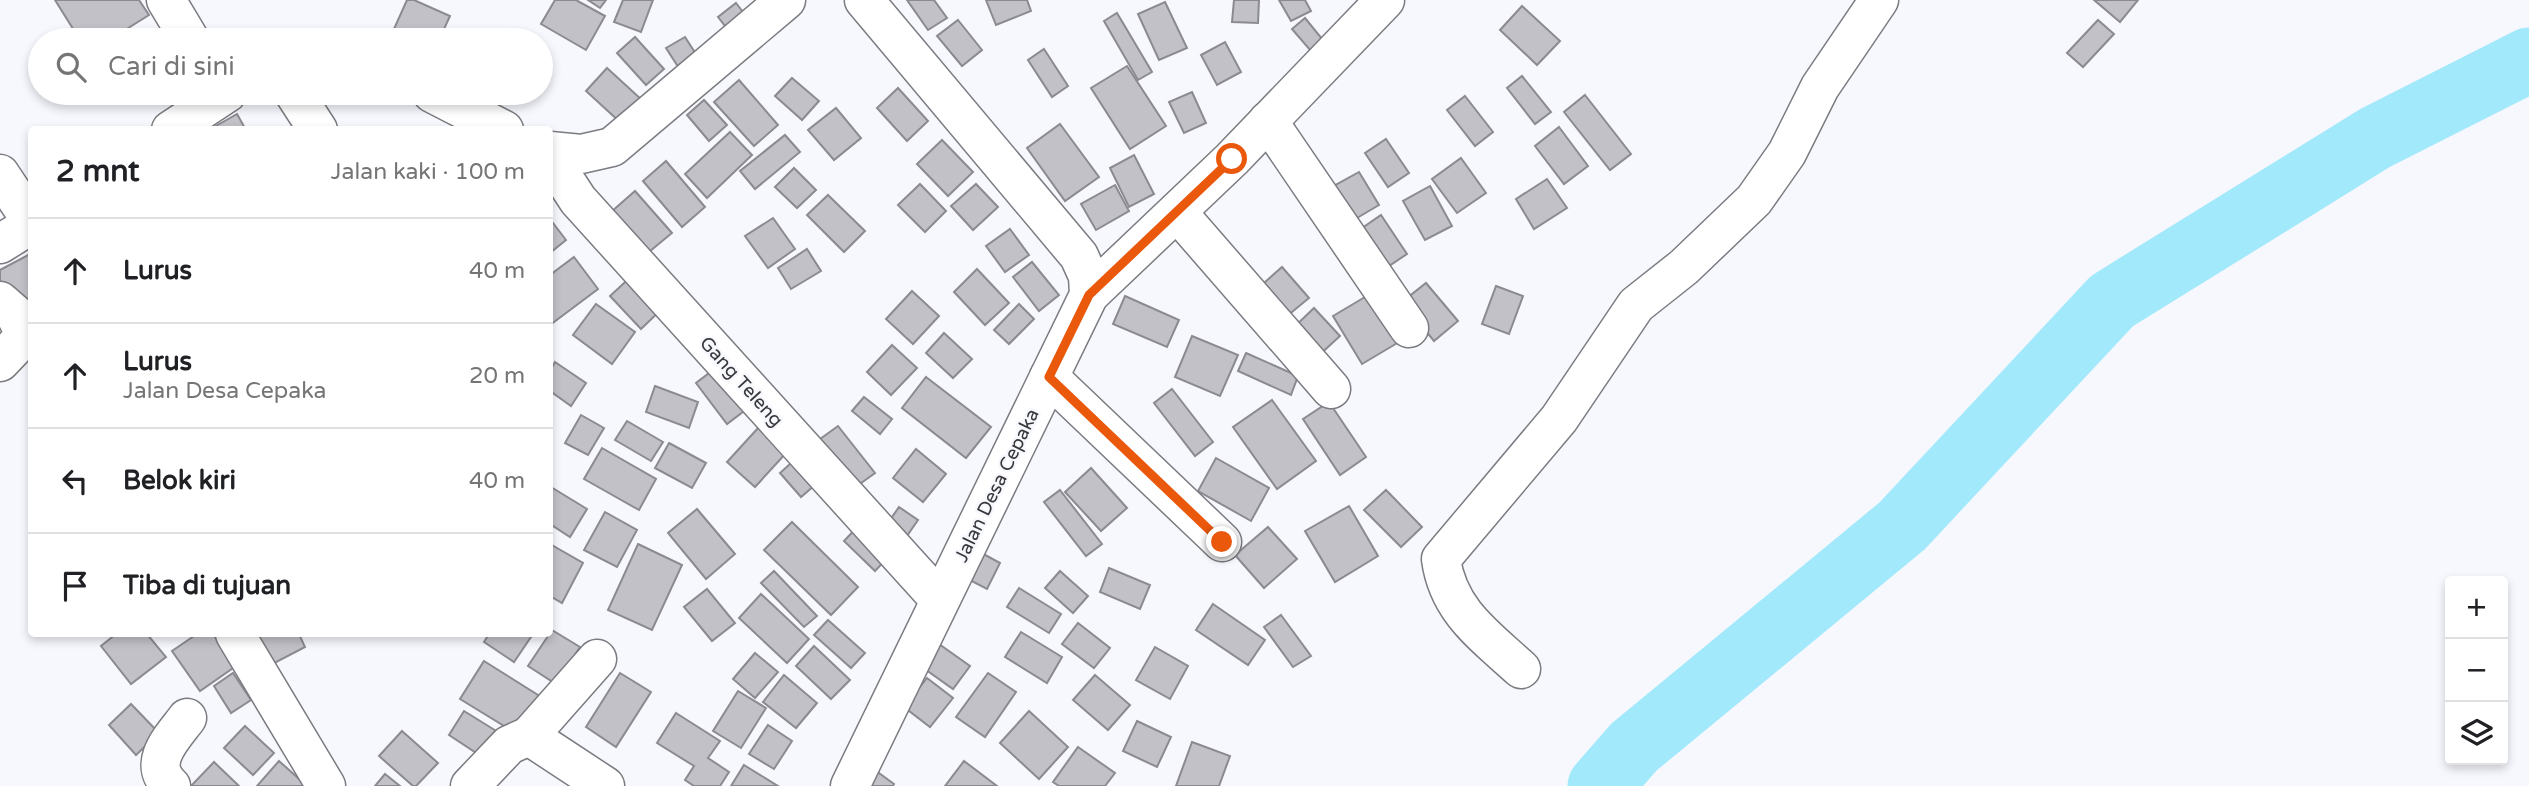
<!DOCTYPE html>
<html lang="id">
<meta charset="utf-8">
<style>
:root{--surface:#fff;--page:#f2f2f2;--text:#202124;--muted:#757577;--line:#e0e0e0}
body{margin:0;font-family:"Varela Round",sans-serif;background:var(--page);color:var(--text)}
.controls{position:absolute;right:21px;bottom:21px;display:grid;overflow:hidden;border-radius:7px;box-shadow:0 4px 10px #0003}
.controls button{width:63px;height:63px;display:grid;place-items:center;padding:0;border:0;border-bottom:2px solid var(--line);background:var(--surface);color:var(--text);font:35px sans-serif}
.stop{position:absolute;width:21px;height:21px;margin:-16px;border:5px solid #ea580c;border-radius:50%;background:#fff}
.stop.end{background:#ea580c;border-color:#fff;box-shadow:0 2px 7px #0008}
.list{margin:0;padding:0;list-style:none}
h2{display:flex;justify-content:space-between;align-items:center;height:91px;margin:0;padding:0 28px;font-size:30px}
h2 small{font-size:23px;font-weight:400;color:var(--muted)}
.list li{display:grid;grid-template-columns:46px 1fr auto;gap:21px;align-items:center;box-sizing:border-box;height:105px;padding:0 28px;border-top:2px solid var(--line)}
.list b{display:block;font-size:26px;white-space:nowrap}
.list p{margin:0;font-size:23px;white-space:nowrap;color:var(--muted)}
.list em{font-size:23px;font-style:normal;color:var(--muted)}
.icon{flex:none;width:38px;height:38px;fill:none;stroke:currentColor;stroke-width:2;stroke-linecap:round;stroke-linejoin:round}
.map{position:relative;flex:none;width:2529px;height:786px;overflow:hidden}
.search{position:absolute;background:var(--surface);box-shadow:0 4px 10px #0003;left:28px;top:28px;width:525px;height:77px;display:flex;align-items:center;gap:18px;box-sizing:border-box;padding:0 24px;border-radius:38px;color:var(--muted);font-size:26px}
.panel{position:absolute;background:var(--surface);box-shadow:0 4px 10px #0003;left:28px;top:126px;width:525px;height:511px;border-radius:7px}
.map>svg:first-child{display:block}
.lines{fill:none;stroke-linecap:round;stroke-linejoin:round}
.river{stroke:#a2e9fb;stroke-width:65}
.building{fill:#c2c1c7;stroke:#8b8a90;stroke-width:2}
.minor-casing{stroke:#7b7c81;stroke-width:41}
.tertiary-casing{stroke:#7b7c81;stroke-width:41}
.minor{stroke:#fff;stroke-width:38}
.tertiary{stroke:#fff;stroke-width:38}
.route{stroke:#ea580c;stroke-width:9}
.labels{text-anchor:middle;stroke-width:5;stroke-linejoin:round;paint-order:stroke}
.street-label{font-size:19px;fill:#38383a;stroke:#f7f8fe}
</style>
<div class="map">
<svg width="2529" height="786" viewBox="0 0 2529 786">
<rect width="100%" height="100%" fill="#f7f8fe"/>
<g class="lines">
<polyline class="river" points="1600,786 1634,747 1902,526 2112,301 2375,138 2529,60"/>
</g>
<g class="building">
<polygon points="55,0 139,0 149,15 109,40 80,40"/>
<polygon points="407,0 414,0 450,16 439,40 389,40"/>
<polygon points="555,0 576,0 605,16 586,50 541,24"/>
<polygon points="588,0 606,0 600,8"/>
<polygon points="623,0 653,0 641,32 614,22"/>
<polygon points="907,0 934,0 947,18 928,30"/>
<polygon points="986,0 1027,0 1031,11 996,25"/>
<polygon points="1234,0 1259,0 1258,23 1232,22"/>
<polygon points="1279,0 1305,0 1311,11 1291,21"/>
<polygon points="2094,0 2138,0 2120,22"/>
<polygon points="1165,2 1187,48 1159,60 1138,14"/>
<polygon points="736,3 754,26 736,40 718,17"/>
<polygon points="1522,6 1560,41 1537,65 1500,30"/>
<polygon points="1117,13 1152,72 1138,80 1104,21"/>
<polygon points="1305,18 1323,40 1310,50 1292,29"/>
<polygon points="958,20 982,50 962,66 937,36"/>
<polygon points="2098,20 2114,34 2083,67 2067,53"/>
<polygon points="635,37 664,69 646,85 617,53"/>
<polygon points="685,37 705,68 686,79 666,48"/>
<polygon points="1225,42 1241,72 1217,85 1201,55"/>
<polygon points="1044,49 1068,86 1052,97 1028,60"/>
<polygon points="1127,66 1166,126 1130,149 1091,88"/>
<polygon points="607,68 642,100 621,123 586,91"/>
<polygon points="1522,76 1551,112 1535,124 1507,88"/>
<polygon points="792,78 819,101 802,120 775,96"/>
<polygon points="739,80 778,125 754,146 714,102"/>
<polygon points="898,88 928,121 907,141 877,108"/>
<polygon points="1192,92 1206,123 1184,133 1169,102"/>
<polygon points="1585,95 1631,154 1610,170 1564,112"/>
<polygon points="1465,96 1493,132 1475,146 1447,110"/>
<polygon points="704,100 727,125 709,141 687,115"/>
<polygon points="836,108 861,138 834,160 808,130"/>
<polygon points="237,114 246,130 209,130"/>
<polygon points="1060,124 1099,177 1065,201 1027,148"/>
<polygon points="1559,127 1588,166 1564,184 1535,146"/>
<polygon points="730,132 752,155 707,198 685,174"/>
<polygon points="785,135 800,152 755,189 740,171"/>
<polygon points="1386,139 1409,173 1388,187 1365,153"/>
<polygon points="942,140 973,172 948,196 917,164"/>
<polygon points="1134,155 1154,194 1129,207 1110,168"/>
<polygon points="1461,158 1486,193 1457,213 1432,179"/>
<polygon points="666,161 705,207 682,227 643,181"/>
<polygon points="794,168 816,190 797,208 775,187"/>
<polygon points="1359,172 1379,205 1352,221 1332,187"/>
<polygon points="1547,179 1567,208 1534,229 1516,199"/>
<polygon points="920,184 946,211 925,232 898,205"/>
<polygon points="976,184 998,207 973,230 951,206"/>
<polygon points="1115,185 1129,211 1096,230 1081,204"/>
<polygon points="1430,186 1452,226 1425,240 1403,201"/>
<polygon points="635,191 672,233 638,261 603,219"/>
<polygon points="828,195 865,231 844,252 807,215"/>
<polygon points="1381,215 1407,254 1380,272 1355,233"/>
<polygon points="773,218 795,249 768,268 745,236"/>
<polygon points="550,219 566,240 550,253"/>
<polygon points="1010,229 1029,255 1005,272 986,246"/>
<polygon points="807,249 821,271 791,289 778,268"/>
<polygon points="32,253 32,315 0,294 0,270"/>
<polygon points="574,257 598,289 550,325 550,275"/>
<polygon points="1032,262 1059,295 1039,311 1013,277"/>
<polygon points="1282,267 1309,298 1281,321 1256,290"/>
<polygon points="977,269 1009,303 985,325 954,292"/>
<polygon points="636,272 666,305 641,329 610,296"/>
<polygon points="1426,283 1458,321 1434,341 1402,302"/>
<polygon points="1496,286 1523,296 1509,334 1482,324"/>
<polygon points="912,291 939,316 913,344 886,319"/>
<polygon points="1370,294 1399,342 1362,364 1333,316"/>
<polygon points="1125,296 1179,320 1167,347 1113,324"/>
<polygon points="596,304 635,332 612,364 573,335"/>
<polygon points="1019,304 1034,319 1009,344 994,330"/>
<polygon points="1314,308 1340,336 1316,358 1290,331"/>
<polygon points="944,333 972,359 953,378 926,353"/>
<polygon points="1192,336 1238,355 1220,396 1175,377"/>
<polygon points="892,345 917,368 891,395 867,372"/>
<polygon points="1246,353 1298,376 1291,395 1238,371"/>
<polygon points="555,362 586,383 571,406 550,391 550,371"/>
<polygon points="721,364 752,405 727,424 696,383"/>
<polygon points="926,377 991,427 966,458 902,408"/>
<polygon points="655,386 698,402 689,428 646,412"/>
<polygon points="1172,389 1213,442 1195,456 1154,403"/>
<polygon points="864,397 892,419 880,434 852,411"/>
<polygon points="1272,400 1316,461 1277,489 1233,427"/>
<polygon points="1329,402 1366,457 1340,475 1303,419"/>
<polygon points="581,415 604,428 588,455 565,443"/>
<polygon points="627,421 663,442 651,461 615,440"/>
<polygon points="838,426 875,473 853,489 816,442"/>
<polygon points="759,427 787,452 755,487 727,462"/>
<polygon points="669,443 706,463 692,488 655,468"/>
<polygon points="602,448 656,479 639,510 584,479"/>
<polygon points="916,449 946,474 923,502 893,478"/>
<polygon points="801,454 822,479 801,497 780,473"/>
<polygon points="1216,458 1269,488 1251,521 1198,491"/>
<polygon points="1091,468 1127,508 1101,531 1065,492"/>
<polygon points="551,487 587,509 570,537 550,524"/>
<polygon points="1060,490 1102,544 1086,556 1044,502"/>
<polygon points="1386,490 1422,527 1401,547 1364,510"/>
<polygon points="1349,506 1378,556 1335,582 1305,531"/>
<polygon points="899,507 918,520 902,543 883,530"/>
<polygon points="697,509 735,554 706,579 668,533"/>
<polygon points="605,512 637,530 617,567 584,550"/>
<polygon points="792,522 858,587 831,615 764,550"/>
<polygon points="862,522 893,552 875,571 844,541"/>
<polygon points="1268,527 1297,559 1264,588 1235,555"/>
<polygon points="550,544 583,563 562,603 550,596"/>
<polygon points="638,544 682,565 652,630 608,610"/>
<polygon points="976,550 1000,563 987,589 962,576"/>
<polygon points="1109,568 1150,585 1140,609 1100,592"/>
<polygon points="774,571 817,616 804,627 761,583"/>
<polygon points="1060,571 1088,596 1073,613 1045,588"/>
<polygon points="1019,588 1061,614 1049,633 1007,607"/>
<polygon points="707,589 735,623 712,641 684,607"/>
<polygon points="761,594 809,639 787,663 739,618"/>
<polygon points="1213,604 1265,640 1248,665 1196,630"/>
<polygon points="1281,615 1311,656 1293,667 1264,627"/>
<polygon points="828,620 865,653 851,668 814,635"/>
<polygon points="1078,623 1110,648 1094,668 1062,644"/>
<polygon points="552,630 580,647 556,684 528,666"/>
<polygon points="1021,632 1062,657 1047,683 1005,657"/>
<polygon points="116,634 147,634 166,657 131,684 101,646"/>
<polygon points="197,634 213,634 236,666 200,691 172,651"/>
<polygon points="244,634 299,634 305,647 263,669"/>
<polygon points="489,634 533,634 514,662 484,642"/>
<polygon points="939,644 970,666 953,689 922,667"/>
<polygon points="814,646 850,680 831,699 796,666"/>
<polygon points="1155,647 1188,666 1170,699 1136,680"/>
<polygon points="755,653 778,672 755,698 733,679"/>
<polygon points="484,661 546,700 522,737 460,699"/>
<polygon points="233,673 251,700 231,713 214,686"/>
<polygon points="620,673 651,692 616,747 586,727"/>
<polygon points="988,673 1016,692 985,737 956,717"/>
<polygon points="784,675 817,703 796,728 763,702"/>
<polygon points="1095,675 1130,705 1108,730 1073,700"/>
<polygon points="927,678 953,698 930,727 904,707"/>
<polygon points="738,691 766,708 741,748 713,731"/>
<polygon points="131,704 159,733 136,755 109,725"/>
<polygon points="464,711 506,737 490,762 449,735"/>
<polygon points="1029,711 1068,747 1039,779 1000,743"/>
<polygon points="676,713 720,741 708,758 729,772 720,786 694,786 685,780 694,766 657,743"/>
<polygon points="1137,721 1171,737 1157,767 1123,751"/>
<polygon points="768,725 792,741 774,769 749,754"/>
<polygon points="245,726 274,753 253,775 224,748"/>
<polygon points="402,731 438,763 416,786 413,786 379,756"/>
<polygon points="1192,742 1230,756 1219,786 1176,786"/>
<polygon points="1078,747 1115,773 1105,786 1059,786 1053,782"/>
<polygon points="279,761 307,786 257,786"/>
<polygon points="964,761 997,786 945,786"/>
<polygon points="214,762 239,786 191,786"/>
<polygon points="744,765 778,786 731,786"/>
<polygon points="868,765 894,784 893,786 852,786"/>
<polygon points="385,774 400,786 375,786"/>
</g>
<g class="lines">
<defs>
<g id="minor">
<polyline points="166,0 190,40"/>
<polyline points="294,93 318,130"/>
<polyline points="432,93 504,130"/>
<polyline points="1268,121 1409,328"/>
<polyline points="171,130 227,93"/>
<polyline points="550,151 581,154 612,147 786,0"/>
<polyline points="550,157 578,200 940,600"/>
<polyline points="0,174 32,222"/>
<polyline points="1177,212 1331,389"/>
<polyline points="0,244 32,224"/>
<polyline points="1089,295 1232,159 1385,0"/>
<polyline points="0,301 15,314 23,331 20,341 0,362"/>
<polyline points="1049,377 1222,542"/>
<polyline points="235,634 326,786"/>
<path d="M1521 669C1485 636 1448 611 1441 559L1559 419 1636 305 1684 267 1754 200 1787 153 1820 87 1879 0"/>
<polyline points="529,736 597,659"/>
<path d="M171 786C146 763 172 738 187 718"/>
<polyline points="470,786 509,745 529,736 605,786"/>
</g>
<polyline id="tertiary" points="850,786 1089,295 1088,276 1079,256 864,0"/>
</defs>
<use href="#minor" class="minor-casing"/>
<use href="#tertiary" class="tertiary-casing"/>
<use href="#minor" class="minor"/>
<use href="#tertiary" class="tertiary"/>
</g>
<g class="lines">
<polyline class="route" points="1222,542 1049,377 1089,295 1232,159"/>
</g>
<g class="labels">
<g class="street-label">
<text transform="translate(742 381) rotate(48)" y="7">Gang Teleng</text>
<text transform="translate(996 485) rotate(-64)" y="7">Jalan Desa Cepaka</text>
</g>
</g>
</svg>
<div class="controls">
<button>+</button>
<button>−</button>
<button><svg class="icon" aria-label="layers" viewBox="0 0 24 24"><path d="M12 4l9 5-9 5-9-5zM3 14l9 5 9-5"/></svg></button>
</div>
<div class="stop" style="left:1232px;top:159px"></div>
<div class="stop end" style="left:1222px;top:542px"></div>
<div class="search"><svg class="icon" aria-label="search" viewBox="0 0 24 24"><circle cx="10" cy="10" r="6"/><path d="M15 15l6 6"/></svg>Cari di sini</div>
<section class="panel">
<h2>2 mnt<small>Jalan kaki · 100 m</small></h2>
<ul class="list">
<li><svg class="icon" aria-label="ahead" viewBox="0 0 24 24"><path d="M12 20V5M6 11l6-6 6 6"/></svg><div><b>Lurus</b></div><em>40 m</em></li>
<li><svg class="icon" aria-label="ahead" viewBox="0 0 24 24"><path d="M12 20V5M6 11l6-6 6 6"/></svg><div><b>Lurus</b><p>Jalan Desa Cepaka</p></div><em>20 m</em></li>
<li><svg class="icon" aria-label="left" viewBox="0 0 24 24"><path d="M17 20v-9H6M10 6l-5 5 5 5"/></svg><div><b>Belok kiri</b></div><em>40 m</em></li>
<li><svg class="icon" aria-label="arrive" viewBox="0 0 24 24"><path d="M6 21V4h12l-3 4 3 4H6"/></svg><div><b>Tiba di tujuan</b></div></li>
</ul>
</section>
</div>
